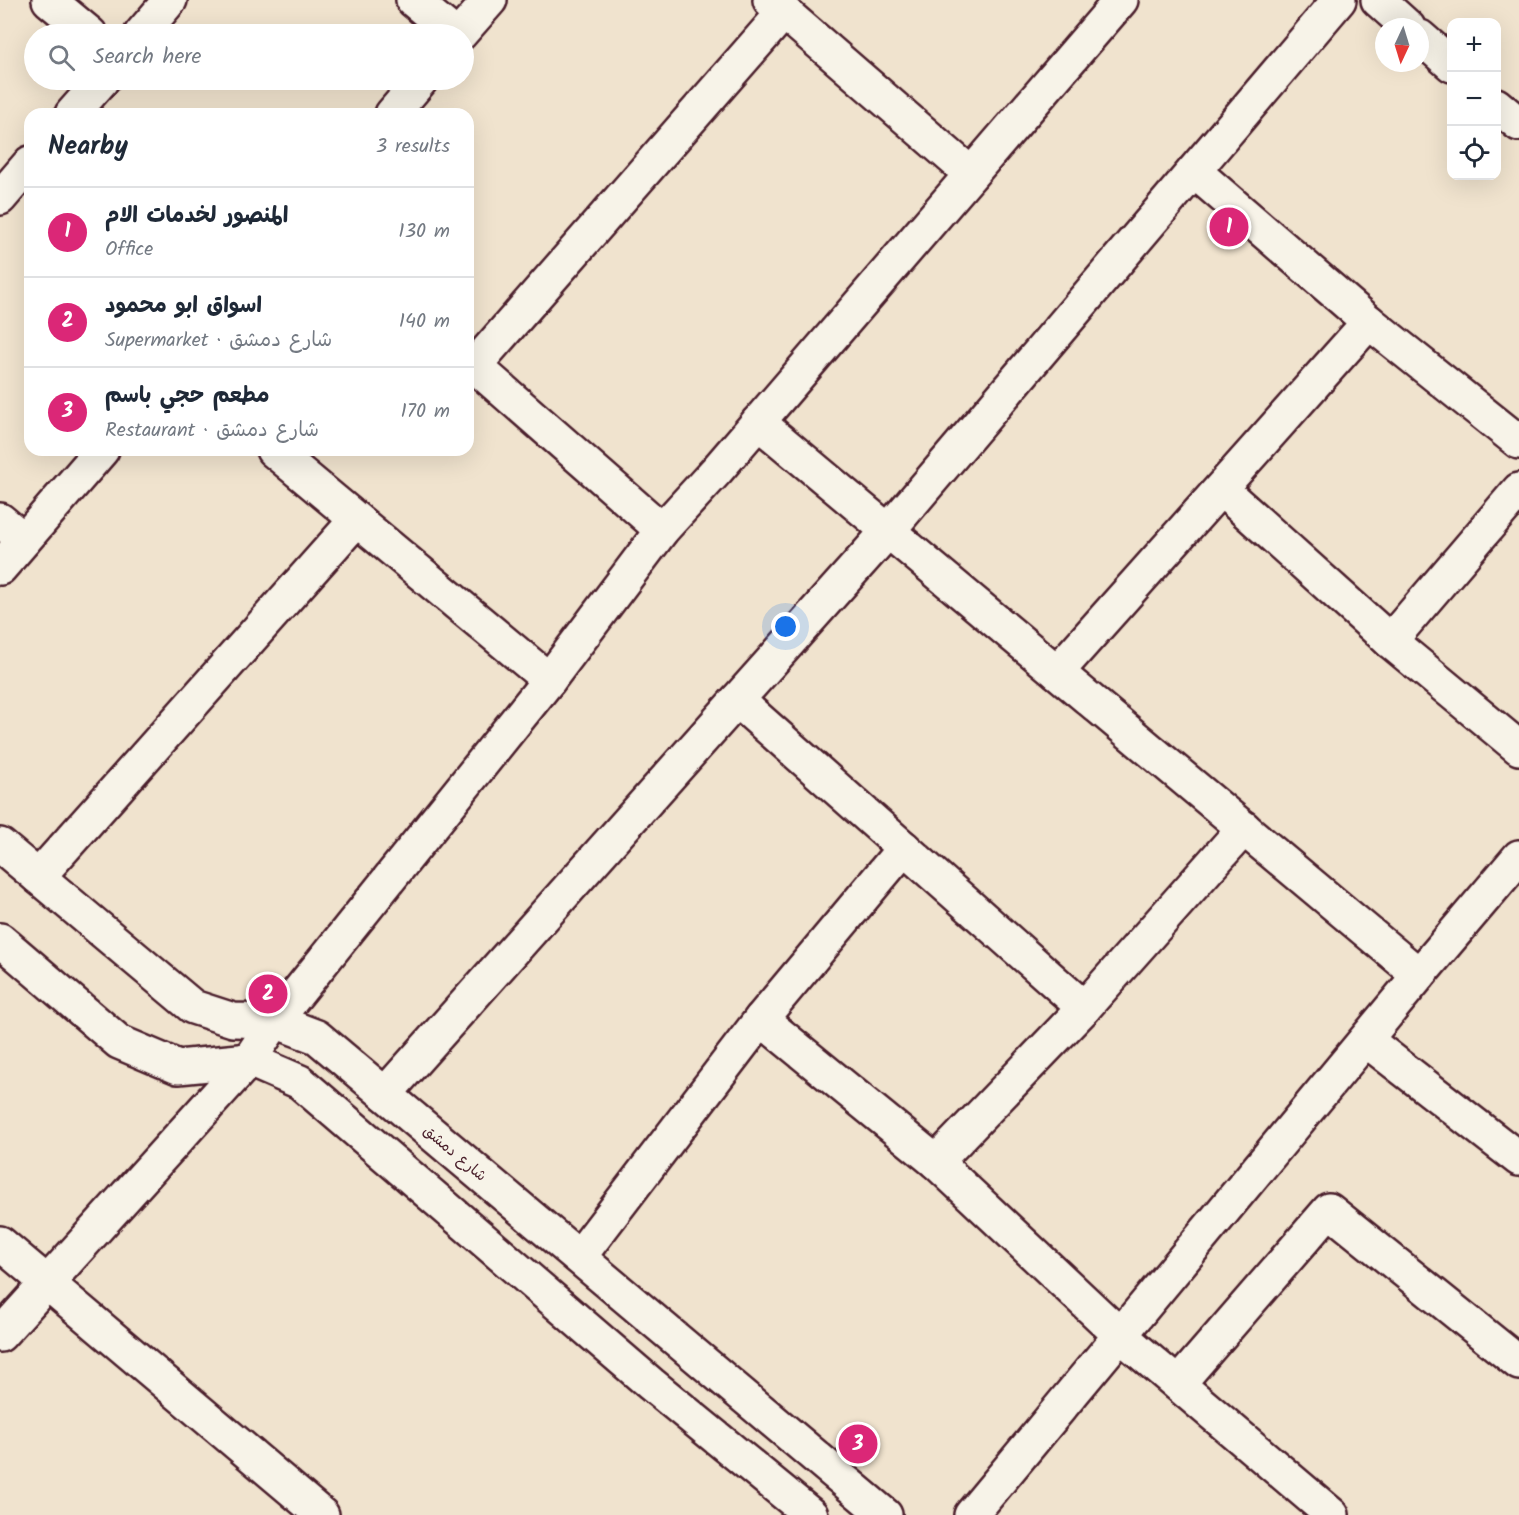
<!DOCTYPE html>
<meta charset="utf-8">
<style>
:root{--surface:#fff;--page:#f2f2f3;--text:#1f2937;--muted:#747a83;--line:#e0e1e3;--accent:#db2777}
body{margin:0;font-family:Kalam,"Playpen Sans Arabic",sans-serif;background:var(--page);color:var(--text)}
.controls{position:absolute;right:18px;top:18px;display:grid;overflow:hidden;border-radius:12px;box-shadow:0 6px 24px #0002}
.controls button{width:54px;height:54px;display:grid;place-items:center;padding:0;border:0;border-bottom:2px solid var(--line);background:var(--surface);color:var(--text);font:30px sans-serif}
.compass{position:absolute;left:1375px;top:18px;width:54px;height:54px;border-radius:50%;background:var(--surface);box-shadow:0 6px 24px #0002;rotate:184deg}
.you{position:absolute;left:786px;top:627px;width:21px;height:21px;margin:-15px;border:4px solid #fff;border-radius:50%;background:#1a73e8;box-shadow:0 0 0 9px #1a73e833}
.badge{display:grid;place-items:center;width:39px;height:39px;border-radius:50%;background:var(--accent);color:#fff;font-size:20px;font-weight:700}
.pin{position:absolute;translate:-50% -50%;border:3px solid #fff;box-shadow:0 2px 6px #0006}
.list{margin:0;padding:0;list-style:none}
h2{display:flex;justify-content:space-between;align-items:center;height:78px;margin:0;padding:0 24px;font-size:26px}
h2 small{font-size:20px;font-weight:400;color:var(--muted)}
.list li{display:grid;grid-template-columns:39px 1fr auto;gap:18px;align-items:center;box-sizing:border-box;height:90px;padding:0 24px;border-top:2px solid var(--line)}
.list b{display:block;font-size:22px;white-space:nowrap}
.list p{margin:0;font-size:20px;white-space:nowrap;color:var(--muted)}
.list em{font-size:20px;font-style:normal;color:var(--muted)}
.icon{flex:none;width:33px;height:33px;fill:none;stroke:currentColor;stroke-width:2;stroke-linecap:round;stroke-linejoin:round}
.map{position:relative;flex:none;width:1519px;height:1515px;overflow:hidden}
.search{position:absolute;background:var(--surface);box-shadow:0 6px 24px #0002;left:24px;top:24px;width:450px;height:66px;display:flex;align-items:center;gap:15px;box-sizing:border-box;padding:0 21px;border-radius:33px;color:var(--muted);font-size:22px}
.panel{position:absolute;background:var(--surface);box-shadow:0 6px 24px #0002;left:24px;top:108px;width:450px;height:348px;border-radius:18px}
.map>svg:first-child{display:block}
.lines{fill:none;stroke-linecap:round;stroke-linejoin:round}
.minor-casing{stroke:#4a1f2b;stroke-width:38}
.major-casing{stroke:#4a1f2b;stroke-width:38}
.minor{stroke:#f7f3e8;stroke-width:33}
.major{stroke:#f7f3e8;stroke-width:33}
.labels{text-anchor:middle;stroke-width:5;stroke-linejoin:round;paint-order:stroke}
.street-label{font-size:15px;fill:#4a1f2b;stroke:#f7f3e8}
</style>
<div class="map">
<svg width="1519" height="1515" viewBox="0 0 1519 1515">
<rect width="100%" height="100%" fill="#f0e3ce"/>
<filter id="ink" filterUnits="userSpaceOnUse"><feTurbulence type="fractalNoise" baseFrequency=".0167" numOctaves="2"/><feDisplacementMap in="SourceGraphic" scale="12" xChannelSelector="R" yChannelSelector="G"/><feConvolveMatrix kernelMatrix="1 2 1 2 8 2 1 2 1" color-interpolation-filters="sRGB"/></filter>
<g filter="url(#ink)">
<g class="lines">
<defs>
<g id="minor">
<polyline points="49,0 90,34"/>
<polyline points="413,0 454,34"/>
<polyline points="770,0 971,174"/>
<polyline points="1378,0 1408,27"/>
<polyline points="141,34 170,0"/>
<polyline points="460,34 490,0"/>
<polyline points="1420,37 1452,65"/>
<polyline points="1496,105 1519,124"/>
<polyline points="72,114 102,80"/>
<polyline points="392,114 421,80"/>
<polyline points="1194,171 1369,322"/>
<polyline points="0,198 30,163"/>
<polyline points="468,360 662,530"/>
<polyline points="475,365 784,12"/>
<polyline points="758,422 1419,975"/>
<polyline points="273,450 549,680"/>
<polyline points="1221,489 1390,641 1519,490"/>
<polyline points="0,520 24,540"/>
<polyline points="0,568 102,450"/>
<polyline points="1390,641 1519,748"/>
<polyline points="1057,672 1369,322 1519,442"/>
<polyline points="737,700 1084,1008 1244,828"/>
<polyline points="38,877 356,520"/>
<polyline points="761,1019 904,848"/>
<polyline points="1366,1040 1519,1159"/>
<polyline points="385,1094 888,531 1339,0"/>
<polyline points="936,1162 1084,1008"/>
<polyline points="0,1243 322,1515"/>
<polyline points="579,1257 761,1019 936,1162 1120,1335 1332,1515"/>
<polyline points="0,1335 249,1060 275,1021 549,680 662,530 717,470 1121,0"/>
<polyline points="1178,1384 1329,1210 1519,1363"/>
<polyline points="971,1515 1419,975 1519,857"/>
</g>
<g id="major">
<polyline points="0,845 193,1007 233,1020 275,1021 317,1037 885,1515"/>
<polyline points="0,940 119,1042 178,1067 249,1060 300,1082 651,1384 811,1515"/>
</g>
</defs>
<use href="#minor" class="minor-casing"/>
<use href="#major" class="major-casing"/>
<use href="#minor" class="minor"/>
<use href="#major" class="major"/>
</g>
</g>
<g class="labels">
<g class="street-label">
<text transform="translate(455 1153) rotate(40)" y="5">شارع دمشق</text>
</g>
</g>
</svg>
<div class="controls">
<button>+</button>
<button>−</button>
<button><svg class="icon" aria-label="locate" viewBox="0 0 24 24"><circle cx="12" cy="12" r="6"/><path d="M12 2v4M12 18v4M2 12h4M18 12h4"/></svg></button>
</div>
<svg class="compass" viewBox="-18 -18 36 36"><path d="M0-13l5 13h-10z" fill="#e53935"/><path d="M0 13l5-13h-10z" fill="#747a83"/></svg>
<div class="you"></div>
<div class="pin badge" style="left:1229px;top:227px">1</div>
<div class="pin badge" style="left:268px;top:994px">2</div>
<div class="pin badge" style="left:858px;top:1444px">3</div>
<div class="search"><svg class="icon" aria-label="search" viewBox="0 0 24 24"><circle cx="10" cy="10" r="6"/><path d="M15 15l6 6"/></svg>Search here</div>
<section class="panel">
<h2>Nearby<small>3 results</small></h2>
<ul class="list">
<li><span class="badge">1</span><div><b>المنصور لخدمات الام</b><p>Office</p></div><em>130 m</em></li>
<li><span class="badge">2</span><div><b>اسواق ابو محمود</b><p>Supermarket · شارع دمشق</p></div><em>140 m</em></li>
<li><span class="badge">3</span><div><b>مطعم حجي باسم</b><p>Restaurant · شارع دمشق</p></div><em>170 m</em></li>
</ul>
</section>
</div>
